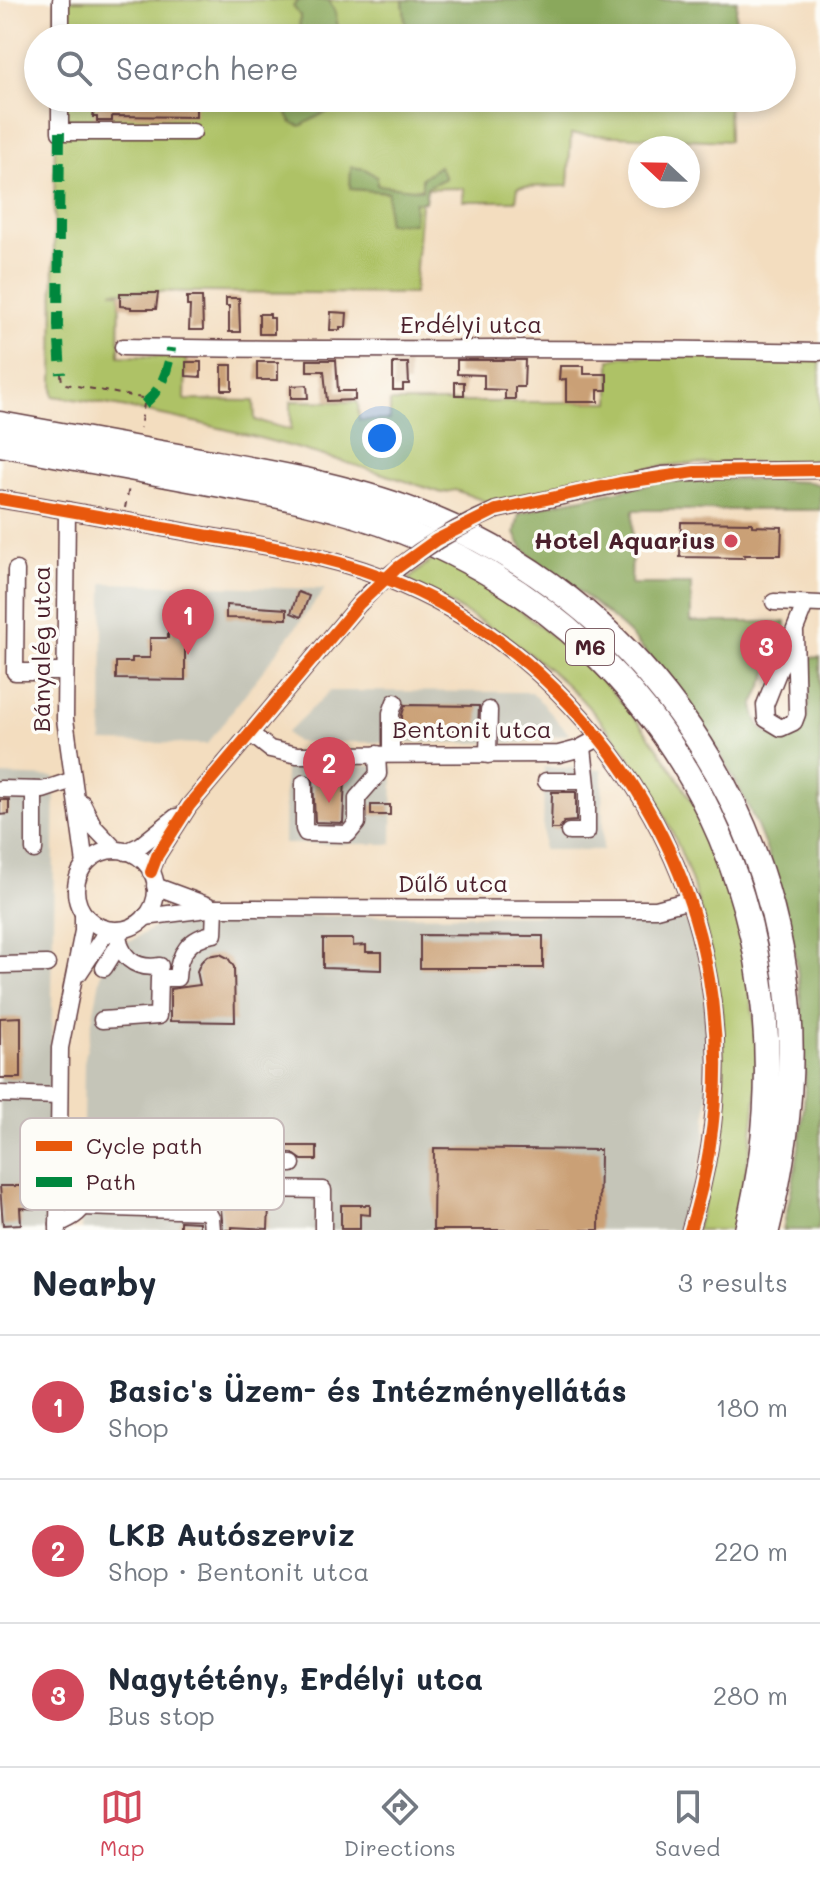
<!DOCTYPE html>
<meta charset="utf-8">
<style>
:root{--surface:#fff;--page:#f6f6f7;--text:#1f2937;--muted:#747a83;--line:#e0e1e3;--accent:#d1495b}
body{margin:0;font-family:Mali,sans-serif;background:var(--page);color:var(--text)}
.compass{position:absolute;left:628px;top:136px;width:72px;height:72px;border-radius:50%;background:var(--surface);box-shadow:0 4px 12px #0003;rotate:292deg}
.you{position:absolute;left:382px;top:438px;width:28px;height:28px;margin:-20px;border:6px solid #fff;border-radius:50%;background:#1a73e8;box-shadow:0 0 0 12px #1a73e833}
.badge{display:grid;place-items:center;width:52px;height:52px;border-radius:50%;background:var(--accent);color:#fff;font-size:26px;font-weight:700}
.pin{position:absolute;translate:-50% -66px;filter:drop-shadow(0 2px 4px #0008)}
.pin::after{content:'';position:absolute;top:42px;width:28px;height:24px;background:inherit;clip-path:polygon(0 0,100% 0,50% 100%)}
.list{margin:0;padding:0;list-style:none}
h2{display:flex;justify-content:space-between;align-items:center;height:104px;margin:0;padding:0 32px;font-size:34px}
h2 small{font-size:26px;font-weight:400;color:var(--muted)}
.list li{display:grid;grid-template-columns:52px 1fr auto;gap:24px;align-items:center;box-sizing:border-box;height:144px;padding:0 32px;border-top:2px solid var(--line)}
.list b{display:block;font-size:30px;white-space:nowrap}
.list p{margin:0;font-size:26px;white-space:nowrap;color:var(--muted)}
.list em{font-size:26px;font-style:normal;color:var(--muted)}
.icon{flex:none;width:44px;height:44px;fill:none;stroke:currentColor;stroke-width:2;stroke-linecap:round;stroke-linejoin:round}
.map{position:relative;flex:none;width:820px;height:1230px;overflow:hidden}
.search{position:absolute;background:var(--surface);box-shadow:0 4px 12px #0003;left:24px;right:24px;top:24px;height:88px;display:flex;align-items:center;gap:20px;box-sizing:border-box;padding:0 28px;border-radius:44px;color:var(--muted);font-size:30px}
.sheet{height:536px;background:var(--surface)}
nav{display:flex;justify-content:space-around;align-items:center;box-sizing:border-box;height:112px;border-top:2px solid var(--line);background:var(--surface);font-size:22px;color:var(--muted)}
nav a{display:grid;justify-items:center;gap:4px}
nav .on{color:var(--accent)}
.map>svg:first-child{display:block}
.industrial{fill:#c5c5b8}
.green{fill:#aec266;stroke:#7c7048;stroke-width:2}
.forest{fill:#8aa85b;stroke:#6a6443;stroke-width:2}
.building{fill:#caa076}
.lines{fill:none;stroke-linecap:round;stroke-linejoin:round}
.minor-casing{stroke:#633c41;stroke-width:19}
.highway-casing{stroke:#633c41;stroke-width:27}
.path{stroke:#633c41;stroke-width:2;stroke-dasharray:6 6;stroke-linecap:butt}
.minor{stroke:#fff;stroke-width:16}
.highway{stroke:#fff;stroke-width:24}
.minor-bridge-casing{stroke:#633c41;stroke-width:19;stroke-linecap:butt}
.minor-bridge{stroke:#fff;stroke-width:16}
.quiet{stroke:#00873e;stroke-width:10;stroke-dasharray:20 10;stroke-linecap:butt}
.cycleway-casing{stroke:#fdfcf7;stroke-width:17}
.cycleway{stroke:#e8590c;stroke-width:12}
.poi-dot{fill:#d1495b;stroke:#fdfcf7;stroke-width:3}
.labels{text-anchor:middle;stroke-width:7;stroke-linejoin:round;paint-order:stroke}
.shield{fill:#fdfcf7;stroke:#806168;stroke-width:2}
.shield-label{font-size:22px;font-weight:bold;fill:#4a1f2b}
.street-label{font-size:24px;fill:#4a1f2b;stroke:#fdfcf7}
.poi-label{font-size:24px;font-weight:bold;fill:#4a1f2b;stroke:#fdfcf7;text-anchor:end}
.key{fill:#fdfcf7;stroke:#c7baba;stroke-width:2}
.key-label{font-size:22px;fill:#4a1f2b}
</style>
<div class="map">
<svg width="820" height="1230" viewBox="0 0 820 1230">
<rect width="100%" height="100%" fill="#fdfcf7"/>
<filter id="ink" filterUnits="userSpaceOnUse"><feTurbulence type="fractalNoise" baseFrequency=".0125" numOctaves="2"/><feDisplacementMap in="SourceGraphic" scale="16" xChannelSelector="R" yChannelSelector="G"/><feConvolveMatrix kernelMatrix="1 2 1 2 8 2 1 2 1" color-interpolation-filters="sRGB"/></filter>
<filter id="wash" filterUnits="userSpaceOnUse"><feTurbulence type="fractalNoise" baseFrequency=".006" numOctaves="4" result="noise"/><feDisplacementMap in="SourceGraphic" scale="32" xChannelSelector="R" yChannelSelector="G"/><feGaussianBlur stdDeviation="1.8" result="paint"/><feColorMatrix in="noise" values="0 0 0 0 0 0 0 0 0 0 0 0 0 0 0 0 0 1.4 0 .05"/><feComposite in="paint" operator="in"/></filter>
<g filter="url(#wash)">
<rect width="100%" height="100%" fill="#f3ddbf"/>
<g class="industrial">
<polygon points="103,583 325,589 207,744 102,742"/>
<polygon points="330,691 532,692 569,734 520,743 296,742 286,733"/>
<polygon points="285,765 393,766 392,844 284,844"/>
<polygon points="544,767 602,769 603,850 543,850"/>
<polygon points="0,775 55,777 49,1230 0,1230"/>
<polygon points="678,915 691,927 702,972 710,1050 705,1140 685,1230 81,1230 84,1063 107,944 132,940 160,924 211,916"/>
</g>
<g class="green">
<polygon points="55,0 403,0 406,30 404,38 55,38"/>
<path d="M55 98H728L729 141 571 134 568 186 518 187 516 201H463L464 188 404 189 422 190 414 294 111 291 120 293 119 356 186 357 185 400 254 401 255 420 291 430V401L358 402 359 420H390V402H610V360L625 356H820V458L807 462 682 464 643 469 490 503 455 490 442 493C316 451 185 414 53 396Z"/>
<path d="M437 558C479 576 512 604 547 632 640 705 712 809 740 925 744 944 746 965 749 985 751 1004 756 1025 757 1044 760 1101 747 1176 733 1230H696C708 1189 718 1149 722 1106 725 1076 722 1045 719 1015 708 896 666 786 581 699 531 647 470 614 407 581L425 565Z"/>
</g>
<g class="forest">
<polygon points="299,0 329,0 335,12 340,38 290,38 299,32 300,16 293,6"/>
<polygon points="403,0 737,0 734,38 404,38 406,30"/>
<polygon points="278,98 366,98 322,114 301,126 292,123"/>
<polygon points="439,166 446,178 427,187 425,202 415,202 414,223 387,223 388,192 350,189 351,167 365,169 377,177 377,185 422,190 422,178"/>
<path d="M730 479 810 482 820 485V510H633L631 584H691V622H786L785 635 754 704C754 744 800 748 807 717 811 699 807 676 807 658L820 657V1216L818 1230H783C793 1183 803 1135 805 1087 806 1069 804 1050 803 1032 797 880 737 753 635 640 616 620 593 602 571 585 550 568 524 559 515 533L519 514 548 505 656 483Z"/>
</g>
<g id="blocks">
<g class="building">
<polygon points="97,98 196,98 196,117 112,116 112,121 97,121 97,117 93,117 94,109 97,109"/>
<polygon points="120,293 158,293 156,309 131,309 131,307 120,306"/>
<polygon points="187,297 202,297 203,330 189,330 190,306 187,306"/>
<polygon points="226,298 239,298 240,332 229,332 229,306 226,306"/>
<polygon points="331,312 347,313 346,327 340,327 340,330 330,330"/>
<polygon points="259,314 270,314 270,318 274,318 274,334 259,334"/>
<polygon points="307,360 336,360 338,391 355,391 355,400 327,401 324,371 307,371"/>
<polygon points="457,360 525,360 524,387 515,387 515,399 505,399 505,390 484,389 484,375 457,374"/>
<polygon points="186,362 201,362 201,377 186,376"/>
<rect x="257" y="362" width="21" height="18"/>
<polygon points="393,363 408,363 409,384 403,384 403,390 393,390"/>
<rect x="222" y="365" width="10" height="25"/>
<polygon points="560,366 584,366 584,374 607,374 607,390 598,390 598,402 566,402 566,379 559,380"/>
<rect x="455" y="382" width="9" height="13"/>
<polygon points="307,385 308,398 291,398 291,386"/>
<polygon points="681,522 752,523 752,526 782,527 781,555 744,555 745,558 680,557"/>
<polygon points="298,592 309,596 301,617 291,613"/>
<polygon points="226,605 287,609 287,619 226,618"/>
<polygon points="168,630 178,630 178,638 185,638 185,680 116,679 116,662 132,662 132,658 150,658 150,638 168,638"/>
<polygon points="405,705 479,706 478,730 402,729 402,715"/>
<polygon points="313,778 345,778 343,823 315,822"/>
<polygon points="552,792 576,792 576,821 564,822 559,829 551,829"/>
<polygon points="0,800 9,800 9,814 0,815"/>
<rect x="371" y="805" width="19" height="10"/>
<polygon points="420,935 543,936 543,968 420,968"/>
<polygon points="323,939 353,939 353,946 366,945 366,952 382,952 382,970 323,968"/>
<polygon points="220,954 228,958 234,967 235,1022 170,1021 170,989 200,985 197,971 201,962 207,956"/>
<polygon points="21,1017 21,1078 0,1078 0,1018"/>
<polygon points="261,1146 317,1146 317,1160 302,1160 292,1153 261,1152"/>
<polygon points="434,1148 600,1150 599,1230 433,1230"/>
<polygon points="0,1186 42,1186 42,1209 20,1208 21,1224 3,1225"/>
<polygon points="220,1199 246,1200 245,1205 269,1207 268,1229 232,1227 232,1230 223,1230"/>
<polygon points="341,1205 370,1205 370,1215 360,1214 360,1229 341,1229"/>
<polygon points="180,1221 199,1222 199,1230 180,1230"/>
</g>
</g>
</g>
<g filter="url(#ink)">
<use href="#blocks" fill-opacity="0" stroke="#633c41" stroke-width="2"/>
<g class="lines">
<defs>
<g id="minor">
<polyline points="61,38 61,0"/>
<polyline points="60,98 60,132 193,132"/>
<path d="M123 347C355 352 587 346 820 352"/>
<path d="M0 499C68 510 135 523 203 535 270 547 339 557 402 585 486 621 552 677 608 749 715 890 743 1061 690 1230"/>
<polyline points="67,510 65,719 85,864"/>
<polyline points="496,510 662,475 724,471 820,470"/>
<polyline points="16,570 15,672 65,672"/>
<polyline points="774,602 820,604"/>
<polyline points="795,632 797,714 794,722 781,728 766,719 765,705 805,604"/>
<polyline points="251,734 270,749 297,755 559,754 578,749 599,738"/>
<polyline points="391,754 391,713 395,702"/>
<polyline points="488,755 489,710"/>
<polyline points="546,781 586,781"/>
<polyline points="304,783 304,829 306,833 348,834 357,823 357,798 378,774 377,754"/>
<polyline points="0,789 43,790 73,780"/>
<polyline points="34,790 34,850"/>
<polyline points="82,803 94,827 116,850"/>
<polyline points="569,832 587,832 587,785 583,747"/>
<circle cx="116" cy="890" r="40"/>
<polyline points="126,852 141,845 176,817"/>
<polyline points="151,872 157,856 189,806 359,604"/>
<polyline points="155,886 209,906"/>
<polyline points="145,917 215,908 656,909 690,900"/>
<path d="M118 930C118 956 134 970 160 966"/>
<polyline points="0,965 47,964"/>
<polyline points="104,968 119,944"/>
<polyline points="79,973 103,937 112,930"/>
<path d="M102 1020 158 1016 159 978H177C178 954 190 937 214 934L215 908"/>
<polyline points="0,1094 59,1096"/>
<polyline points="232,1134 232,1170"/>
<polyline points="232,1162 292,1164"/>
<polyline points="83,1207 207,1211 208,1188 323,1190 323,1230"/>
<polyline points="207,1211 211,1218 212,1230"/>
<path d="M58 1224C86 1212 87 1205 87 1175L260 1176"/>
<polyline points="58,1230 60,1048 83,931 83,913"/>
</g>
<g id="highway">
<path d="M0 424C67 436 133 448 200 460 277 474 356 487 429 517 632 600 771 790 789 1009 795 1084 785 1157 767 1230"/>
<path d="M0 444C65 456 130 468 194 480 266 493 337 505 404 532 689 645 820 937 747 1230"/>
</g>
</defs>
<use href="#minor" class="minor-casing"/>
<use href="#highway" class="highway-casing"/>
<g class="path">
<polyline points="61,374 62,382 66,384 142,398 144,404 140,428"/>
<polyline points="125,508 129,487"/>
</g>
<use href="#minor" class="minor"/>
<use href="#highway" class="highway"/>
<defs>
<path id="minor-bridge" d="M359 604C398 562 443 533 496 510"/>
</defs>
<use href="#minor-bridge" class="minor-bridge-casing"/>
<use href="#minor-bridge" class="minor-bridge"/>
<g class="quiet">
<polyline points="60,132 58,325 61,374"/>
<path d="M144 404C161 391 169 369 171 348"/>
</g>
<defs>
<g id="cycleway">
<path d="M0 499C68 510 135 523 203 535 270 547 339 557 402 585 486 621 552 677 608 749 715 890 743 1061 690 1230"/>
<polyline points="151,872 157,856 189,806 359,604 397,568 436,540 496,510 620,483 695,472 820,470"/>
</g>
</defs>
<use href="#cycleway" class="cycleway-casing"/>
<use href="#cycleway" class="cycleway"/>
</g>
</g>
<circle class="poi-dot" cx="731" cy="541" r="8"/>
<g class="labels">
<rect class="shield" x="566" y="629" width="48" height="36" rx="6"/>
<g class="shield-label">
<text x="590" y="655">M6</text>
</g>
<g class="street-label">
<text x="471" y="333">Erdélyi utca</text>
<text transform="translate(42 649) rotate(-90)" y="8">Bányalég utca</text>
<text x="472" y="738">Bentonit utca</text>
<text x="453" y="892">Dűlő utca</text>
</g>
<g class="poi-label">
<text x="715" y="549">Hotel Aquarius</text>
</g>
</g>
<rect x="20" y="1118" width="264" height="92" rx="12" class="key"/>
<rect x="36" y="1141" width="36" height="10" fill="#e8590c"/>
<rect x="36" y="1177" width="36" height="10" fill="#00873e"/>
<g class="key-label">
<text x="86" y="1154">Cycle path</text>
<text x="86" y="1190">Path</text>
</g>
</svg>
<svg class="compass" viewBox="-18 -18 36 36"><path d="M0-13l5 13h-10z" fill="#e53935"/><path d="M0 13l5-13h-10z" fill="#747a83"/></svg>
<div class="you"></div>
<div class="pin badge" style="left:188px;top:655px">1</div>
<div class="pin badge" style="left:329px;top:803px">2</div>
<div class="pin badge" style="left:766px;top:686px">3</div>
<div class="search"><svg class="icon" aria-label="search" viewBox="0 0 24 24"><circle cx="10" cy="10" r="6"/><path d="M15 15l6 6"/></svg>Search here</div>
</div>
<section class="sheet">
<h2>Nearby<small>3 results</small></h2>
<ul class="list">
<li><span class="badge">1</span><div><b>Basic's Üzem- és Intézményellátás</b><p>Shop</p></div><em>180 m</em></li>
<li><span class="badge">2</span><div><b>LKB Autószerviz</b><p>Shop · Bentonit utca</p></div><em>220 m</em></li>
<li><span class="badge">3</span><div><b>Nagytétény, Erdélyi utca</b><p>Bus stop</p></div><em>280 m</em></li>
</ul>
</section>
<nav>
<a class="on"><svg class="icon" aria-label="map" viewBox="0 0 24 24"><path d="M3 6l6-2 6 2 6-2v14l-6 2-6-2-6 2zM9 4v14M15 6v14"/></svg>Map</a>
<a><svg class="icon" aria-label="directions" viewBox="0 0 24 24"><path d="M12 3l9 9-9 9-9-9zM9 14v-3h6M13 9l2 2-2 2"/></svg>Directions</a>
<a><svg class="icon" aria-label="saved" viewBox="0 0 24 24"><path d="M7 4h10v16l-5-4-5 4z"/></svg>Saved</a>
</nav>
